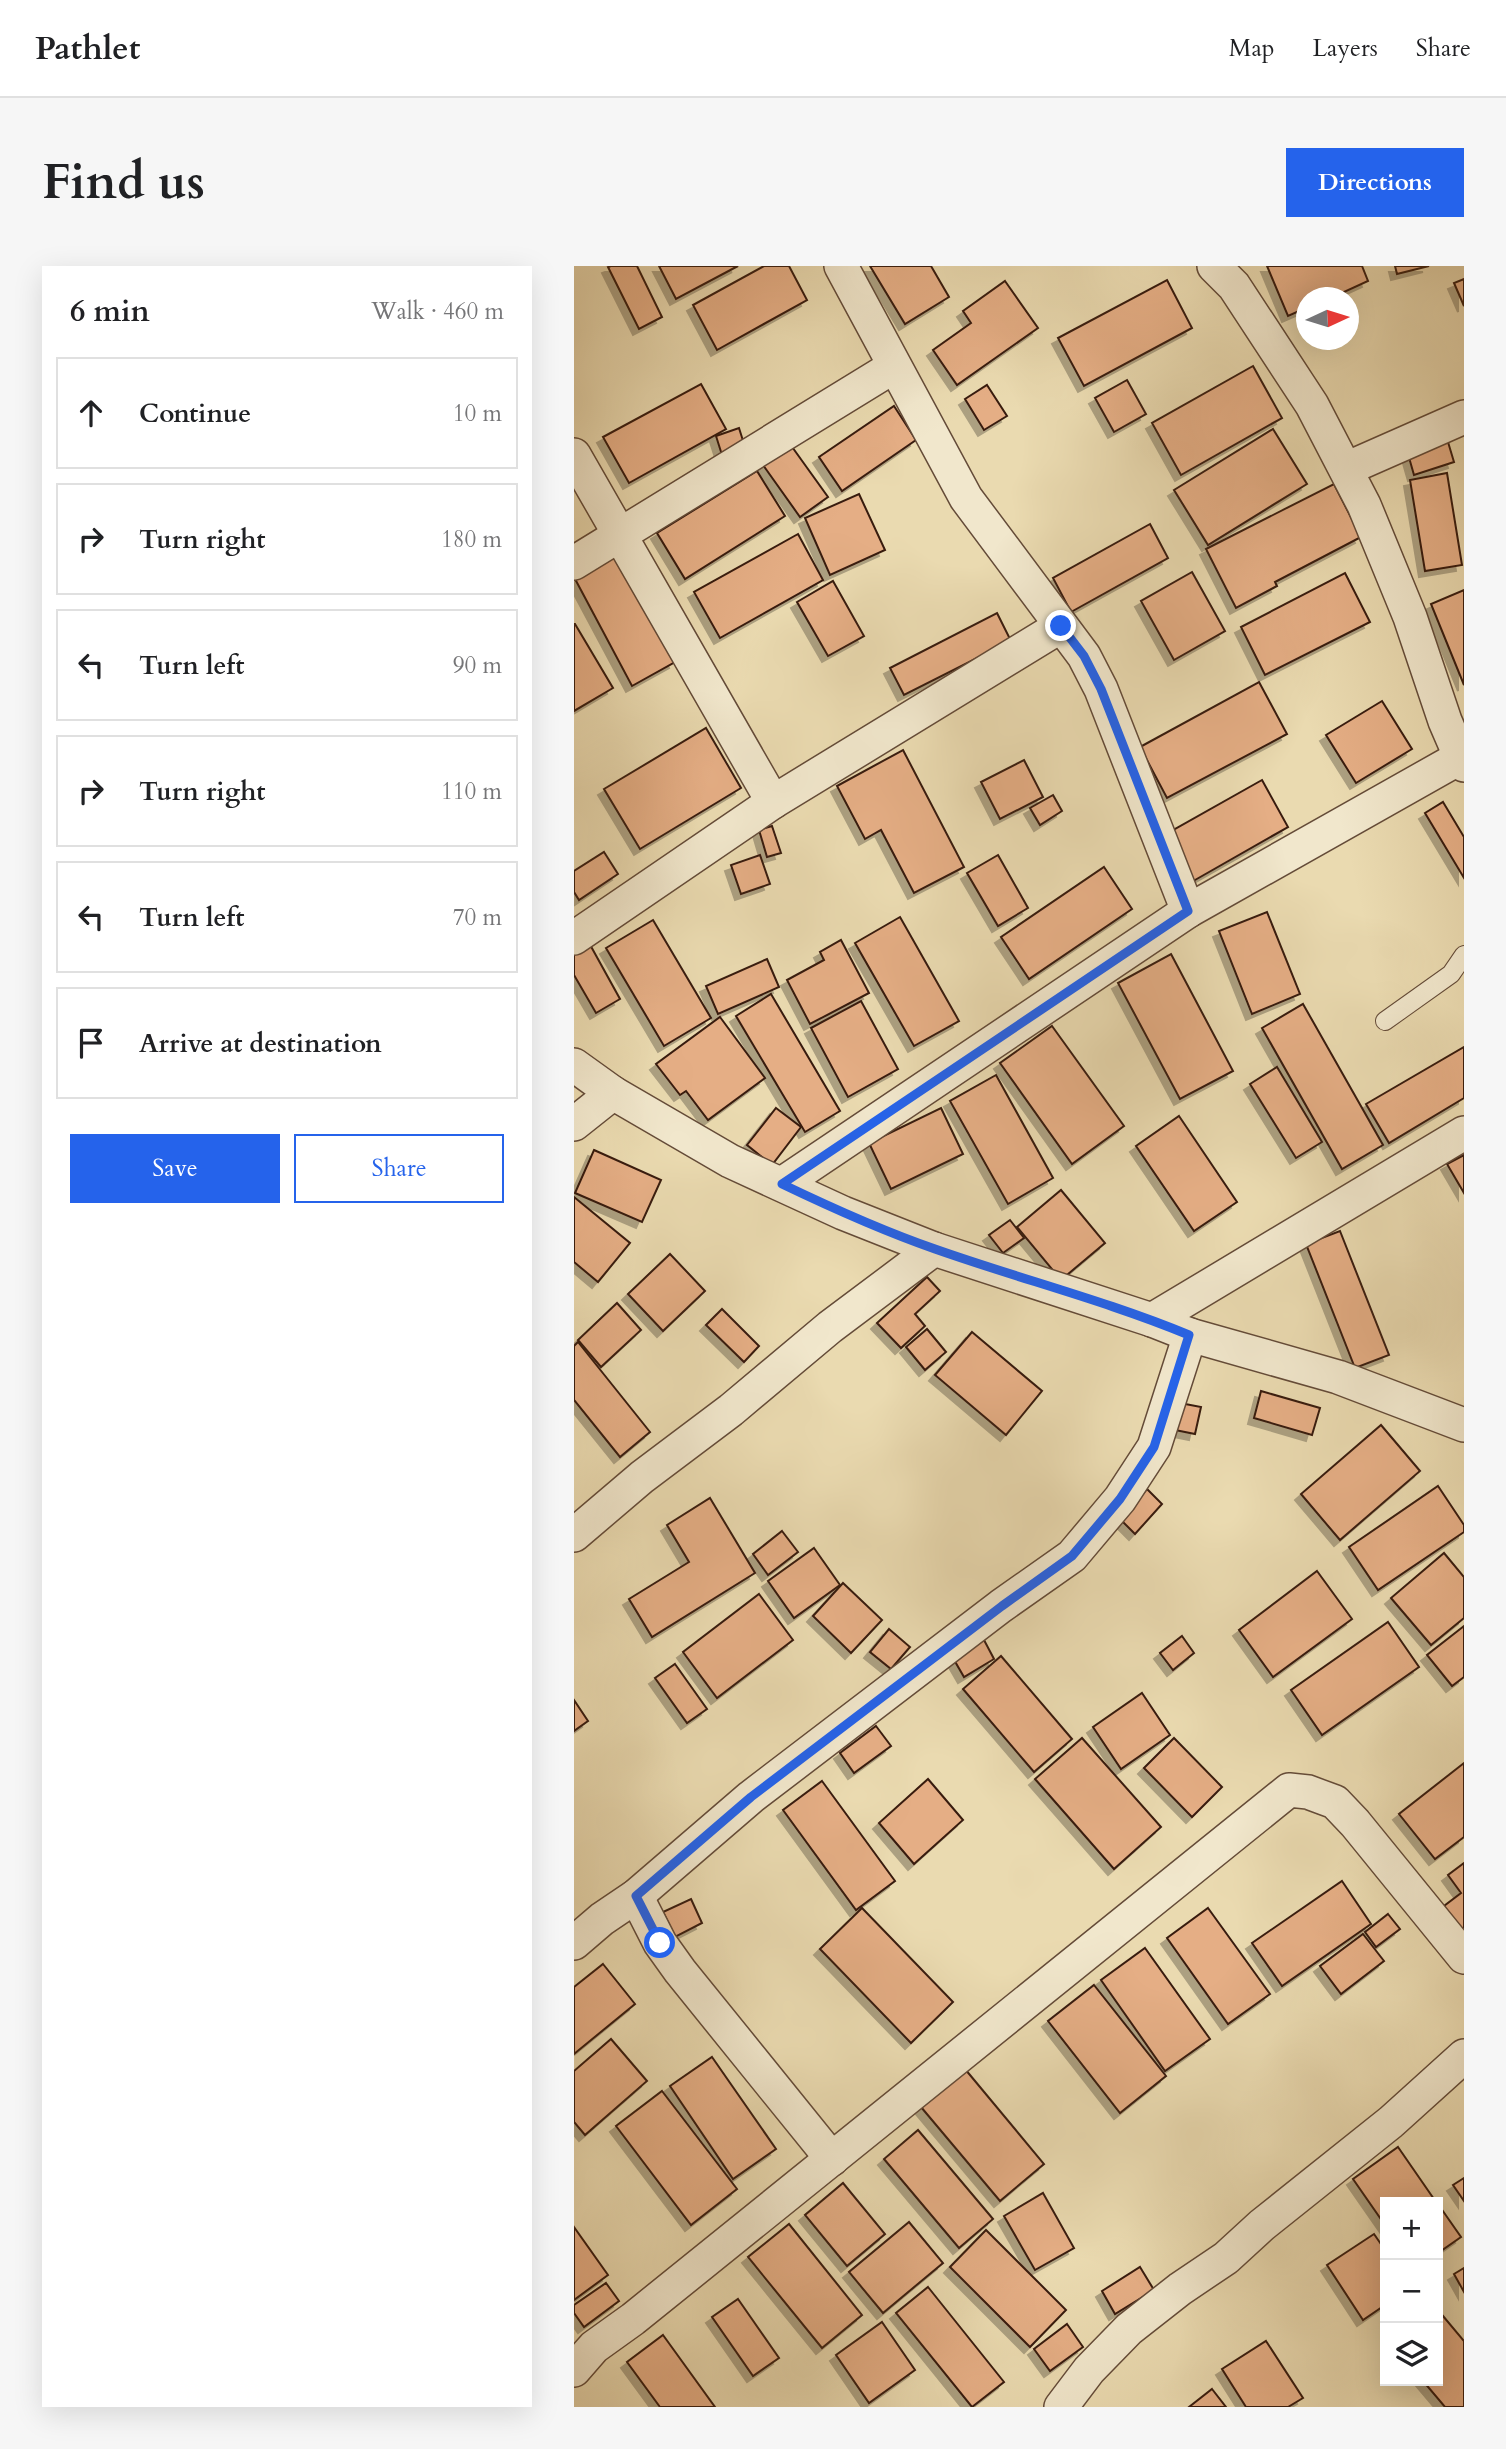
<!DOCTYPE html>
<meta charset="utf-8">
<style>
:root{--surface:#fff;--page:#f6f6f6;--text:#202124;--muted:#757577;--line:#e0e0e0;--accent:#2563eb}
body{margin:0;font-family:Cardo,serif;background:var(--page);color:var(--text)}
.controls{position:absolute;right:21px;bottom:21px;display:grid;overflow:hidden;border-radius:0px;box-shadow:0 7px 28px #0002}
.controls button{width:63px;height:63px;display:grid;place-items:center;padding:0;border:0;border-bottom:2px solid var(--line);background:var(--surface);color:var(--text);font:35px sans-serif}
.compass{position:absolute;left:722px;top:21px;width:63px;height:63px;border-radius:50%;background:var(--surface);box-shadow:0 7px 28px #0002;rotate:86deg}
.stop{position:absolute;width:21px;height:21px;margin:-16px;border:5px solid #2563eb;border-radius:50%;background:#fff}
.stop.end{background:#2563eb;border-color:#fff;box-shadow:0 2px 7px #0008}
.list{margin:0;padding:0;list-style:none}
h2{display:flex;justify-content:space-between;align-items:center;height:91px;margin:0;padding:0 28px;font-size:30px}
h2 small{font-size:23px;font-weight:400;color:var(--muted)}
.list li{display:grid;grid-template-columns:46px 1fr auto;gap:21px;align-items:center;box-sizing:border-box;height:112px;margin:0 14px 14px;padding:0 14px;border:2px solid var(--line);border-radius:0px}
.list b{display:block;font-size:26px;white-space:nowrap}
.list em{font-size:23px;font-style:normal;color:var(--muted)}
.actions{display:flex;gap:14px;padding:21px 28px}
.actions a{flex:1;padding:16px 0;border:2px solid var(--accent);border-radius:0px;text-align:center;font-size:24px;color:var(--accent)}
.actions .main{background:var(--accent);color:#fff}
.icon{flex:none;width:38px;height:38px;fill:none;stroke:currentColor;stroke-width:2;stroke-linecap:round;stroke-linejoin:round}
.map{position:relative;flex:none;width:890px;height:2141px;overflow:hidden;border-radius:0px}
header{display:flex;align-items:center;gap:42px;box-sizing:border-box;height:98px;padding:0 35px;background:var(--surface);border-bottom:2px solid var(--line)}
header strong{font-size:33px}
nav{display:flex;gap:38px;margin-inline-start:auto;font-size:24px}
.intro{display:flex;align-items:center;justify-content:space-between;box-sizing:border-box;height:168px;padding:0 42px}
h1{margin:0;font-size:49px}
.button{padding:18px 32px;border-radius:0px;background:var(--accent);color:#fff;font-size:24px;font-weight:700}
main{display:flex;gap:42px;padding:0 42px}
aside{flex:1;background:var(--surface);border-radius:0px;box-shadow:0 7px 28px #0002}
.map>svg:first-child{display:block}
.building{fill:#e5ae85;stroke:#381b10;stroke-width:2;filter:url(#shadow)}
.lines{fill:none;stroke-linecap:round;stroke-linejoin:round}
.lane-casing{stroke:#644b38;stroke-width:20}
.street-casing{stroke:#644b38;stroke-width:36}
.lane{stroke:#f1e7cc;stroke-width:18}
.street{stroke:#f1e7cc;stroke-width:33}
.route{stroke:#2563eb;stroke-width:9}
</style>
<header>
<strong>Pathlet</strong>
<nav><a>Map</a><a>Layers</a><a>Share</a></nav>
</header>
<div class="intro"><h1>Find us</h1><a class="button">Directions</a></div>
<main>
<aside>
<h2>6 min<small>Walk · 460 m</small></h2>
<ul class="list">
<li><svg class="icon" aria-label="ahead" viewBox="0 0 24 24"><path d="M12 20V5M6 11l6-6 6 6"/></svg><div><b>Continue</b></div><em>10 m</em></li>
<li><svg class="icon" aria-label="right" viewBox="0 0 24 24"><path d="M7 20v-9h11M14 6l5 5-5 5"/></svg><div><b>Turn right</b></div><em>180 m</em></li>
<li><svg class="icon" aria-label="left" viewBox="0 0 24 24"><path d="M17 20v-9H6M10 6l-5 5 5 5"/></svg><div><b>Turn left</b></div><em>90 m</em></li>
<li><svg class="icon" aria-label="right" viewBox="0 0 24 24"><path d="M7 20v-9h11M14 6l5 5-5 5"/></svg><div><b>Turn right</b></div><em>110 m</em></li>
<li><svg class="icon" aria-label="left" viewBox="0 0 24 24"><path d="M17 20v-9H6M10 6l-5 5 5 5"/></svg><div><b>Turn left</b></div><em>70 m</em></li>
<li><svg class="icon" aria-label="arrive" viewBox="0 0 24 24"><path d="M6 21V4h12l-3 4 3 4H6"/></svg><div><b>Arrive at destination</b></div></li>
</ul>
<div class="actions"><a class="main">Save</a><a>Share</a></div>
</aside>
<div class="map">
<svg width="890" height="2141" viewBox="0 0 890 2141">
<defs>
<filter id="shadow"><feDropShadow dx="-6" dy="6" stdDeviation="0" flood-color="#0004"/></filter>
</defs>
<rect width="100%" height="100%" fill="#eadab0"/>
<filter id="stains"><feTurbulence type="fractalNoise" baseFrequency=".00286" numOctaves="4"/><feColorMatrix values="0 0 0 0 .2 0 0 0 0 .09 0 0 0 0 .02 0 0 0 .5 -.17"/></filter>
<radialGradient id="worn" r=".72"><stop offset=".6" stop-color="#630" stop-opacity="0"/><stop offset="1" stop-color="#630" stop-opacity=".3"/></radialGradient>
<g class="building">
<polygon points="37,0 63,0 88,51 65,63 34,1"/>
<polygon points="85,0 164,0 102,33"/>
<polygon points="190,0 215,0 233,34 143,84 119,39"/>
<polygon points="296,0 357,0 375,31 331,58"/>
<polygon points="693,0 788,0 794,15 757,32 732,32 732,42 714,50"/>
<polygon points="821,0 855,0 823,8"/>
<polygon points="890,13 890,40 880,17"/>
<polygon points="593,14 618,62 510,120 484,72"/>
<polygon points="431,15 464,62 383,119 359,84 397,57 389,45"/>
<polygon points="679,100 708,152 607,209 578,157"/>
<polygon points="553,114 572,148 540,166 521,132"/>
<polygon points="127,118 152,163 55,217 29,171"/>
<polygon points="413,119 433,150 410,164 391,133"/>
<polygon points="320,140 342,174 268,225 245,191"/>
<polygon points="165,162 171,181 148,189 142,170"/>
<polygon points="699,163 733,218 634,279 600,224"/>
<polygon points="874,176 880,196 840,209 834,188"/>
<polygon points="216,178 254,231 226,251 189,199"/>
<polygon points="183,205 211,250 111,313 83,267"/>
<polygon points="873,207 888,299 851,305 836,214"/>
<polygon points="760,218 787,271 701,316 703,320 662,342 632,283"/>
<polygon points="285,228 311,284 256,309 231,252"/>
<polygon points="576,258 594,292 497,346 479,312"/>
<polygon points="224,268 249,314 146,372 120,326"/>
<polygon points="40,280 101,396 58,420 0,311"/>
<polygon points="618,306 651,365 600,394 567,335"/>
<polygon points="771,307 796,356 691,409 667,361"/>
<polygon points="259,315 290,370 254,390 223,336"/>
<polygon points="890,324 890,419 857,338"/>
<polygon points="423,347 437,375 330,429 316,402"/>
<polygon points="1,358 39,422 0,445 0,358"/>
<polygon points="685,416 713,468 593,532 566,481"/>
<polygon points="808,435 838,483 782,517 752,469"/>
<polygon points="132,462 167,522 66,583 30,523"/>
<polygon points="329,484 390,601 340,627 307,564 291,573 263,520"/>
<polygon points="450,494 469,531 426,553 407,516"/>
<polygon points="688,514 714,561 614,618 587,571"/>
<polygon points="479,529 488,545 466,559 456,542"/>
<polygon points="869,536 890,571 890,612 851,547"/>
<polygon points="198,560 207,587 193,591 185,564"/>
<polygon points="30,586 44,608 5,634 0,626 0,605"/>
<polygon points="186,589 196,618 167,628 157,599"/>
<polygon points="424,589 454,642 424,660 393,607"/>
<polygon points="530,601 558,643 455,713 427,671"/>
<polygon points="693,646 726,728 678,748 645,665"/>
<polygon points="326,651 385,755 340,780 281,677"/>
<polygon points="79,654 137,752 90,780 32,682"/>
<polygon points="267,674 295,727 236,758 213,714 250,694 246,686"/>
<polygon points="14,675 46,733 22,747 0,709 0,683"/>
<polygon points="597,688 659,805 606,833 544,717"/>
<polygon points="193,693 205,721 144,748 132,720"/>
<polygon points="197,728 266,845 231,866 162,750"/>
<polygon points="287,735 324,803 274,831 237,762"/>
<polygon points="729,738 809,879 768,903 688,762"/>
<polygon points="146,751 191,812 134,854 112,825 106,829 82,798"/>
<polygon points="478,760 550,860 498,898 426,797"/>
<polygon points="890,781 890,832 815,877 792,838"/>
<polygon points="703,801 748,876 722,892 676,818"/>
<polygon points="422,809 479,912 434,938 376,835"/>
<polygon points="202,842 227,861 198,899 173,879"/>
<polygon points="367,842 389,888 317,923 295,877"/>
<polygon points="605,850 663,936 620,965 562,880"/>
<polygon points="20,884 87,914 68,956 1,927"/>
<polygon points="890,889 890,927 873,898"/>
<polygon points="487,924 531,977 487,1014 443,961"/>
<polygon points="0,931 56,977 24,1016 0,996"/>
<polygon points="436,954 450,972 429,987 415,969"/>
<polygon points="766,965 815,1089 781,1102 732,978"/>
<polygon points="96,988 131,1025 89,1065 54,1028"/>
<polygon points="353,1011 366,1025 341,1048 351,1060 327,1082 303,1057"/>
<polygon points="43,1037 67,1064 27,1101 4,1074"/>
<polygon points="148,1043 185,1080 170,1096 132,1059"/>
<polygon points="353,1063 372,1086 351,1104 332,1081"/>
<polygon points="398,1066 468,1125 432,1169 361,1109"/>
<polygon points="4,1076 76,1166 46,1191 0,1134 0,1080"/>
<polygon points="687,1125 746,1142 738,1169 680,1152"/>
<polygon points="606,1137 627,1141 621,1168 601,1164"/>
<polygon points="807,1159 846,1205 766,1274 727,1228"/>
<polygon points="864,1220 890,1259 890,1266 804,1324 775,1281"/>
<polygon points="573,1223 588,1238 561,1268 546,1253"/>
<polygon points="136,1232 181,1307 78,1371 55,1333 115,1296 93,1259"/>
<polygon points="208,1265 224,1286 194,1309 179,1288"/>
<polygon points="240,1282 266,1319 220,1352 194,1315"/>
<polygon points="870,1287 890,1311 890,1352 857,1379 817,1332"/>
<polygon points="743,1305 778,1353 699,1411 665,1364"/>
<polygon points="269,1317 308,1354 277,1387 239,1350"/>
<polygon points="185,1328 219,1374 143,1432 109,1386"/>
<polygon points="814,1356 845,1401 748,1469 717,1424"/>
<polygon points="890,1360 890,1411 878,1420 853,1389"/>
<polygon points="315,1363 336,1381 317,1403 296,1386"/>
<polygon points="608,1370 620,1387 599,1404 586,1387"/>
<polygon points="410,1374 420,1393 390,1411 379,1392"/>
<polygon points="427,1390 498,1473 460,1506 389,1423"/>
<polygon points="101,1398 133,1443 113,1457 81,1412"/>
<polygon points="568,1427 596,1469 547,1503 519,1461"/>
<polygon points="0,1434 14,1455 0,1465"/>
<polygon points="302,1460 317,1480 280,1507 266,1487"/>
<polygon points="508,1472 587,1561 540,1603 461,1513"/>
<polygon points="600,1472 648,1521 618,1551 570,1502"/>
<polygon points="890,1497 890,1571 861,1593 825,1548"/>
<polygon points="354,1513 389,1554 340,1598 305,1557"/>
<polygon points="248,1515 321,1615 282,1644 209,1544"/>
<polygon points="890,1597 890,1665 889,1666 870,1640 887,1627 874,1609"/>
<polygon points="768,1615 797,1658 708,1720 678,1677"/>
<polygon points="117,1633 128,1657 101,1671 89,1646"/>
<polygon points="288,1642 379,1736 337,1777 246,1683"/>
<polygon points="634,1642 696,1728 654,1758 593,1672"/>
<polygon points="814,1648 826,1663 802,1681 791,1666"/>
<polygon points="789,1668 810,1695 767,1728 746,1700"/>
<polygon points="571,1682 636,1773 591,1805 527,1714"/>
<polygon points="29,1698 61,1738 0,1788 0,1721"/>
<polygon points="520,1719 592,1810 546,1847 474,1755"/>
<polygon points="37,1773 73,1815 11,1869 0,1856 0,1805"/>
<polygon points="138,1791 202,1883 159,1913 96,1820"/>
<polygon points="391,1803 470,1898 426,1935 347,1841"/>
<polygon points="88,1825 163,1923 117,1959 42,1860"/>
<polygon points="344,1864 419,1953 385,1982 310,1893"/>
<polygon points="824,1881 862,1936 811,1936 811,1959 779,1913"/>
<polygon points="890,1912 890,1935 879,1919"/>
<polygon points="269,1917 311,1968 273,2000 231,1949"/>
<polygon points="469,1927 500,1982 461,2004 430,1950"/>
<polygon points="864,1938 887,1971 864,1987"/>
<polygon points="335,1956 369,1997 309,2047 275,2006"/>
<polygon points="215,1958 288,2049 248,2082 174,1991"/>
<polygon points="0,1961 34,2009 0,2034"/>
<polygon points="412,1964 492,2044 456,2081 376,2001"/>
<polygon points="800,1968 811,1984 811,2039 789,2054 753,1999"/>
<polygon points="566,2001 580,2024 541,2048 528,2025"/>
<polygon points="890,2002 890,2026 880,2008"/>
<polygon points="32,2017 45,2035 10,2061 0,2047 0,2039"/>
<polygon points="354,2021 430,2116 398,2141 322,2047"/>
<polygon points="164,2033 205,2092 179,2110 138,2051"/>
<polygon points="864,2044 890,2075 890,2141 871,2141 849,2115 864,2115"/>
<polygon points="308,2056 341,2104 295,2137 262,2089"/>
<polygon points="493,2058 509,2081 476,2105 460,2083"/>
<polygon points="89,2069 141,2141 86,2141 53,2096"/>
<polygon points="692,2075 729,2132 714,2141 672,2141 648,2103"/>
<polygon points="638,2123 652,2141 615,2141"/>
</g>
<g class="lines">
<defs>
<polyline id="lane" points="811,755 877,708 890,689"/>
<g id="street">
<polyline points="267,0 392,232 510,390 527,423 614,645"/>
<polyline points="640,0 660,20 738,139 790,239 836,351 871,455 890,499"/>
<polyline points="0,189 199,536"/>
<polyline points="772,203 890,151"/>
<polyline points="0,297 319,101"/>
<polyline points="0,672 199,536 487,360"/>
<polyline points="0,799 39,827 156,895 269,947 360,983 578,1054 616,1069 764,1111 890,1159"/>
<polyline points="0,858 39,827"/>
<polyline points="208,918 614,645 887,491"/>
<polyline points="578,1054 890,867"/>
<polyline points="0,1269 68,1211 157,1144 256,1061 360,983"/>
<polyline points="62,1630 86,1677 106,1705 258,1893"/>
<polyline points="0,1677 28,1653 62,1630 177,1531 427,1340 498,1290 546,1233 580,1181 616,1069"/>
<polyline points="0,2104 20,2081 59,2053 715,1524 734,1526 761,1536 781,1557 890,1691"/>
<polyline points="487,2141 515,2104 555,2063 606,2023 652,1992 688,1959 817,1856 890,1790"/>
</g>
</defs>
<use href="#lane" class="lane-casing"/>
<use href="#street" class="street-casing"/>
<use href="#lane" class="lane"/>
<use href="#street" class="street"/>
</g>
<g class="lines">
<path class="route" d="M86 1677 62 1630 177 1531 428 1340 498 1290 546 1233 580 1181 615 1069C533 1035 446 1013 361 983 309 965 258 942 208 918L614 645 527 423 510 390 487 360"/>
</g>
<rect width="100%" height="100%" filter="url(#stains)"/>
<rect width="100%" height="100%" fill="url(#worn)"/>
</svg>
<div class="controls">
<button>+</button>
<button>−</button>
<button><svg class="icon" aria-label="layers" viewBox="0 0 24 24"><path d="M12 4l9 5-9 5-9-5zM3 14l9 5 9-5"/></svg></button>
</div>
<svg class="compass" viewBox="-18 -18 36 36"><path d="M0-13l5 13h-10z" fill="#e53935"/><path d="M0 13l5-13h-10z" fill="#757577"/></svg>
<div class="stop" style="left:86px;top:1677px"></div>
<div class="stop end" style="left:487px;top:360px"></div>
</div>
</main>
